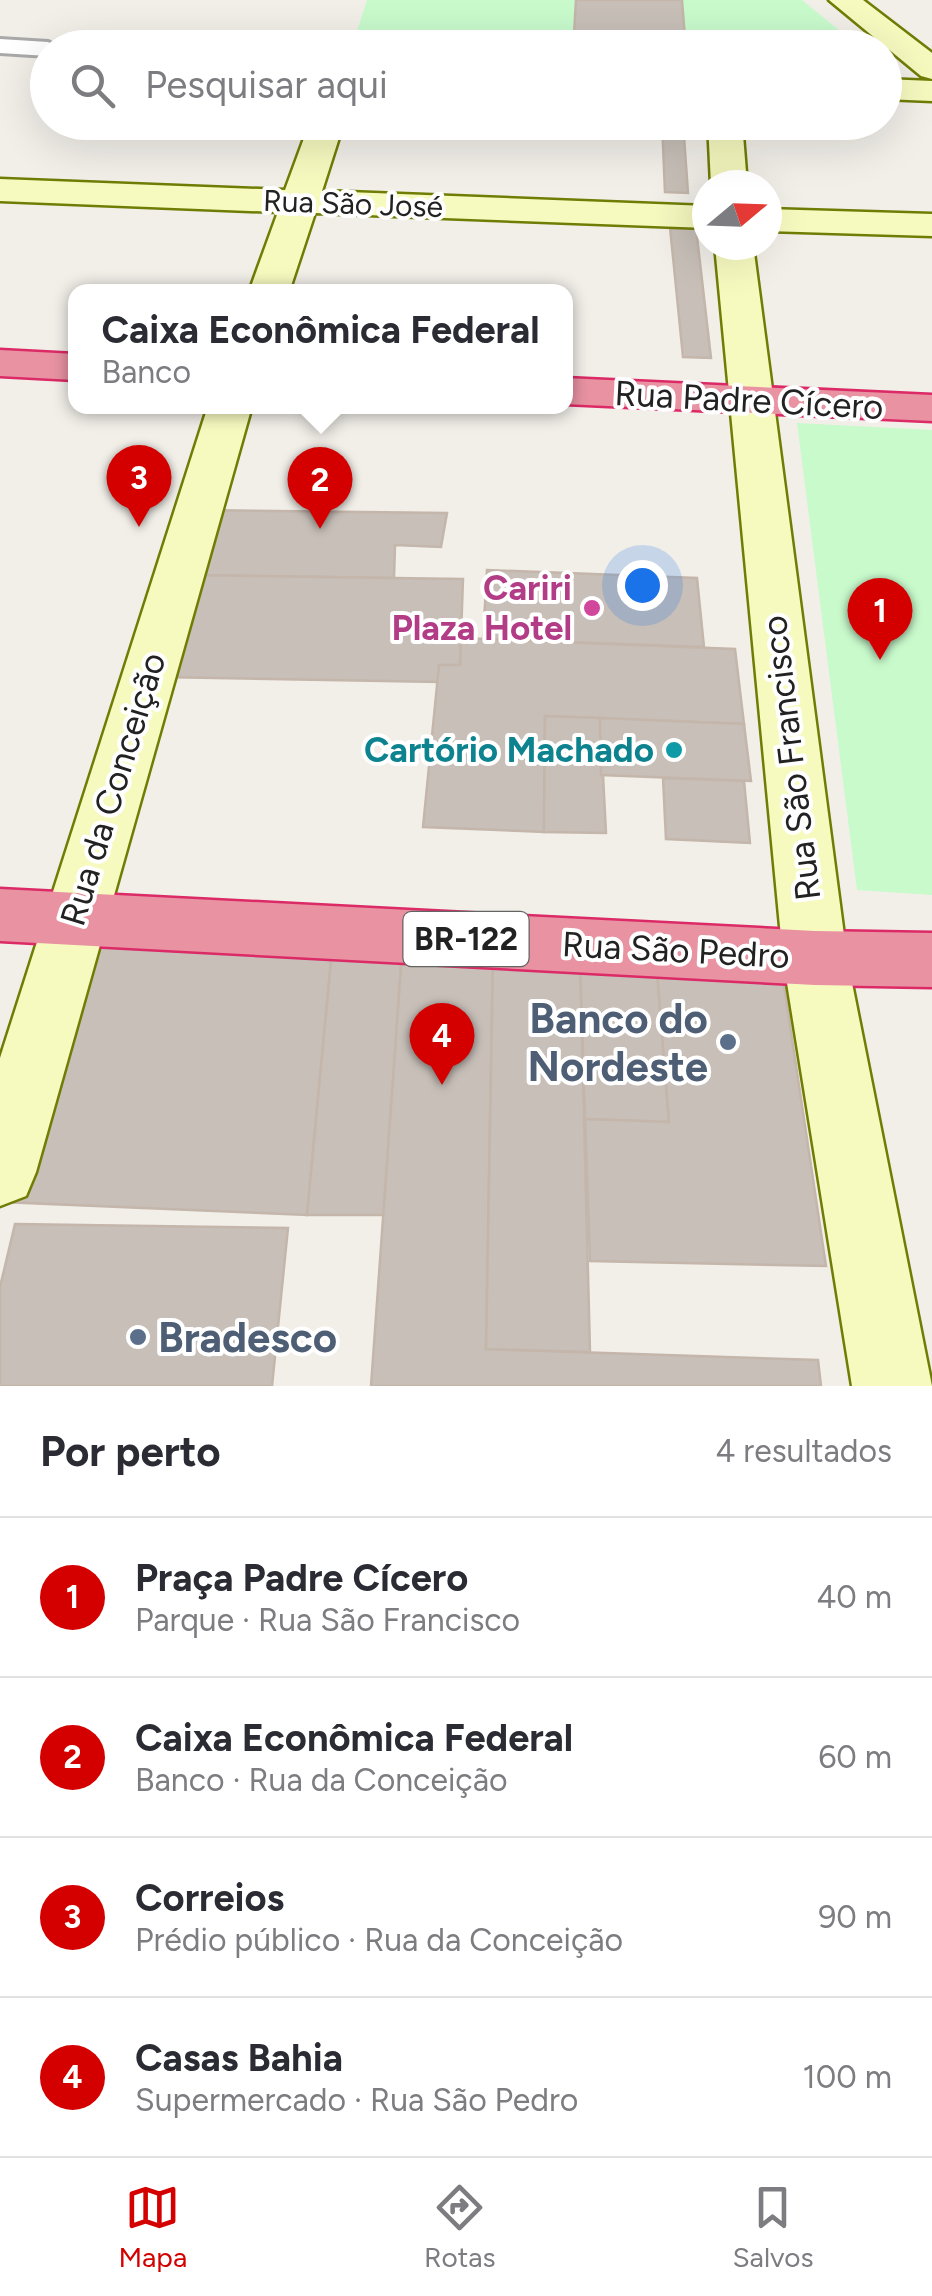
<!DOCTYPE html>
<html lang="pt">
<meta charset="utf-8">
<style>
:root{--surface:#fff;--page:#f7f7f7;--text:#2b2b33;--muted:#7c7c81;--line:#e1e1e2;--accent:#d40000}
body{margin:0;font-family:Figtree,sans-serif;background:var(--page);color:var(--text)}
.compass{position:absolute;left:692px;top:170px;width:90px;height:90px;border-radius:50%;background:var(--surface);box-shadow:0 10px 40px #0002;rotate:71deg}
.you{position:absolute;left:642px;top:585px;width:35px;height:35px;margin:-25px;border:8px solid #fff;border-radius:50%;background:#1a73e8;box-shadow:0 0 0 15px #1a73e833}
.badge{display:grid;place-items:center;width:65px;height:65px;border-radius:50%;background:var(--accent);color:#fff;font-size:32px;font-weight:700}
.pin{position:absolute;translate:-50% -82px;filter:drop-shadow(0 2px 5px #0008)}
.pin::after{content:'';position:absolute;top:52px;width:35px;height:30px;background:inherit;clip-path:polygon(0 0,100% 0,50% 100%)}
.popup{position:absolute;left:68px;top:284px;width:505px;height:130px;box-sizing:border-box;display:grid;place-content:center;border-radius:20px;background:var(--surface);filter:drop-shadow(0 2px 8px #0005);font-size:32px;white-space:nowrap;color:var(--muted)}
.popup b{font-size:38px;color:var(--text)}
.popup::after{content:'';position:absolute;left:50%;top:100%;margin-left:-20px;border:20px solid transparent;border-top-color:var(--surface)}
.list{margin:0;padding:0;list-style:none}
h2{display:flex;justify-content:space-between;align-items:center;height:130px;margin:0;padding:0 40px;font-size:42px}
h2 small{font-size:32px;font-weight:400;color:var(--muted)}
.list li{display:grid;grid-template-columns:65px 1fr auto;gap:30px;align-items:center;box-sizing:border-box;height:160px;padding:0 40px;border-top:2px solid var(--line)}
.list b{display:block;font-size:38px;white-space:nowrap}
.list p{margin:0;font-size:32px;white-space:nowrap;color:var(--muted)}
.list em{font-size:32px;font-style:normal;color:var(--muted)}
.icon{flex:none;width:55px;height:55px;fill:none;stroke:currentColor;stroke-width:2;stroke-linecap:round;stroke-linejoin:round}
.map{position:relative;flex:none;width:932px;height:1386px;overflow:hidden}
.search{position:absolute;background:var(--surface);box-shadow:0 10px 40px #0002;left:30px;right:30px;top:30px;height:110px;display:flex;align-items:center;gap:25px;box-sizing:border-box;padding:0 35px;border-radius:55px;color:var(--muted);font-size:38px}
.sheet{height:770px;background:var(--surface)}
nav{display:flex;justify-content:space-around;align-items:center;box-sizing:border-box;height:140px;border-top:2px solid var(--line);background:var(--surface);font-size:28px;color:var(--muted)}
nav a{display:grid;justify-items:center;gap:5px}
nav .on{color:var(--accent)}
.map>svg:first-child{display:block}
.park{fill:#c8facc}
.building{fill:#c7bfb8;stroke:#c4b6ab;stroke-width:2.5}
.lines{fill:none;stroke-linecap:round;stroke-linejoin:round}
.street-casing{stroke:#a9a9a9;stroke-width:6}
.secondary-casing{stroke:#707d05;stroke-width:5}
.highway-casing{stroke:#dc2a67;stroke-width:5}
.street{fill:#fff;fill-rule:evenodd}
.secondary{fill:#f7fabf;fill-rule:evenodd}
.highway{fill:#e892a2;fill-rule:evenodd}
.hotel-dot{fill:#d1479c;stroke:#fff;stroke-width:4}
.culture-dot{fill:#0f9aa8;stroke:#fff;stroke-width:4}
.service-dot{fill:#5c6f8a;stroke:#fff;stroke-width:4}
.labels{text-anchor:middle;stroke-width:8;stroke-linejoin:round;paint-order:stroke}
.far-street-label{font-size:30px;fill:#222;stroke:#fff}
.shield{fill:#fff;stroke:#646464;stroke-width:2.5}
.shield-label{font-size:32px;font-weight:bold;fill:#222}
.street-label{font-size:35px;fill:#222;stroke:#fff}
.hotel-label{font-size:35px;font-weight:bold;fill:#b23c85;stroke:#fff;text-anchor:end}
.culture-label{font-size:35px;font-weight:bold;fill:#0d838f;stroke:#fff;text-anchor:end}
.near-service-label{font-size:42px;font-weight:bold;fill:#4e5e75;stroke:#fff;text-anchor:end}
</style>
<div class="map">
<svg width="932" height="1386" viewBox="0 0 932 1386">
<rect width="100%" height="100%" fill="#f2efe9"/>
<g class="park">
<polygon points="367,0 802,0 860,47 675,47 356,34"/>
<polygon points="797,423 932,430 932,895 857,890"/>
</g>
<g class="building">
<polygon points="576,0 682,0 685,38 574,34"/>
<polygon points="662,122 683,122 688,193 665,192"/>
<polygon points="670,227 696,228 711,358 683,357"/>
<polygon points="201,510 447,513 441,547 395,545 394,578 185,575"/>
<polygon points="487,570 697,578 704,647 483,639"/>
<polygon points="185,575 463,579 460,665 439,665 439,682 161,677"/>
<polygon points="461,638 735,649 744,724 545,716 544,832 423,827 439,665 460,665"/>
<polygon points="545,716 600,718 606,833 544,832"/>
<polygon points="600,718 744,724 751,781 601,775"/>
<polygon points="663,778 744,781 750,843 666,839"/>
<polygon points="73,944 332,951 307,1215 2,1202"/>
<polygon points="332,951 402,953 384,1215 307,1215"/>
<polygon points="402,953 493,956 486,1349 818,1360 821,1386 371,1386"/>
<polygon points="493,956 580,957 590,1352 486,1349"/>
<polygon points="580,957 656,959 669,1122 585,1119"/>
<polygon points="656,959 781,965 826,1266 590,1261 585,1119 669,1122"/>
<polygon points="15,1224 288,1228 272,1386 0,1386 0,1287"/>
</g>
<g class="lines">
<defs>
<polygon id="street" points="0,39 48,42 59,48 48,48 48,56 0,53"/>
<g id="secondary">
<polygon points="829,0 863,0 932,53 932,79 921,76"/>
<polygon points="884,79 932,81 932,101 884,99"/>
<polygon points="310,122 344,122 322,191 707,206 707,228 315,213 289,292 249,292 278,212 0,201 0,179 285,190"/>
<polygon points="708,122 742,122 747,185 711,185"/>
<polygon points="767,209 932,214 932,236 767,231"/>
<polygon points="715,245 753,245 847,958 932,1386 852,1386 783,958"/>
<polygon points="208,406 252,406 36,1172 26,1196 0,1206 0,1058"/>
</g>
<g id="highway">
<polygon points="0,350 75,354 75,380 0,376"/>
<polygon points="565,378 932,395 932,421 565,404"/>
<polygon points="0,889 815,931 932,933 932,987 815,985 0,941"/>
</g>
</defs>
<use href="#street" class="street-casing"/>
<use href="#secondary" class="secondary-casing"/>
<use href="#highway" class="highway-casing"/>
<use href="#street" class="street"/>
<use href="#secondary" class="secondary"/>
<use href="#highway" class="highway"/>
</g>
<circle class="hotel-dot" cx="592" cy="608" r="10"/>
<circle class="culture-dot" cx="674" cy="750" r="10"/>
<g class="service-dot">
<circle cx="728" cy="1042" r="10"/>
<circle cx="138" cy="1337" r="10"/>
</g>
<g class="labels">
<g class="far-street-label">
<text transform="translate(353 204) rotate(2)" y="10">Rua São José</text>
</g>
<rect class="shield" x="403.5" y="912" width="125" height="54" rx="8"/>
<g class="shield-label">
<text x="466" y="950">BR-122</text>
</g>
<g class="street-label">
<text transform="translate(749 400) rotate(3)" y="12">Rua Padre Cícero</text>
<text transform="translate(791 758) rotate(-97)" y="12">Rua São Francisco</text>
<text transform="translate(113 789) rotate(-73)" y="12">Rua da Conceição</text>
<text transform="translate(676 950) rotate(3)" y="12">Rua São Pedro</text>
</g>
<g class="hotel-label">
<text x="572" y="600">Cariri<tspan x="572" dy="40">Plaza Hotel</tspan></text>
</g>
<g class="culture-label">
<text x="654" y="762">Cartório Machado</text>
</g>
<g class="near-service-label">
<text x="708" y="1033">Banco do<tspan x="708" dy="48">Nordeste</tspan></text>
<text x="158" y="1352" text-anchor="start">Bradesco</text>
</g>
</g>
</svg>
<svg class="compass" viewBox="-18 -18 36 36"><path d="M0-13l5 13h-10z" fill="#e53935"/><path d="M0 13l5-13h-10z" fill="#7c7c81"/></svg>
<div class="you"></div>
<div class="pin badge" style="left:880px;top:660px">1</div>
<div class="pin badge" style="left:320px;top:529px">2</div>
<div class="popup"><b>Caixa Econômica Federal</b>Banco</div>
<div class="pin badge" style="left:139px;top:527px">3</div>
<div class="pin badge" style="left:442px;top:1085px">4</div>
<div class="search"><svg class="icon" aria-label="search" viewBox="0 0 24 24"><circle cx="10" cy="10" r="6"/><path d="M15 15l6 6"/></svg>Pesquisar aqui</div>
</div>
<section class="sheet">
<h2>Por perto<small>4 resultados</small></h2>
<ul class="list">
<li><span class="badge">1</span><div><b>Praça Padre Cícero</b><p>Parque · Rua São Francisco</p></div><em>40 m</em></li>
<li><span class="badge">2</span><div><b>Caixa Econômica Federal</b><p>Banco · Rua da Conceição</p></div><em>60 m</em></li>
<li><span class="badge">3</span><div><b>Correios</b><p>Prédio público · Rua da Conceição</p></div><em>90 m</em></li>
<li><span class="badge">4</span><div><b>Casas Bahia</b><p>Supermercado · Rua São Pedro</p></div><em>100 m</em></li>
</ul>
</section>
<nav>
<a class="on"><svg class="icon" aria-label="map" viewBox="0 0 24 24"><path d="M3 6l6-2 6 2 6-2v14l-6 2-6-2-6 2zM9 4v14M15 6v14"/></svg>Mapa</a>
<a><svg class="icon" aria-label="directions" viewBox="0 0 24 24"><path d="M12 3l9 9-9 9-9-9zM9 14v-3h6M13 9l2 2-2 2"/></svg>Rotas</a>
<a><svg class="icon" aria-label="saved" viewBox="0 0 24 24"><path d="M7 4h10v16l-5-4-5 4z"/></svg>Salvos</a>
</nav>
